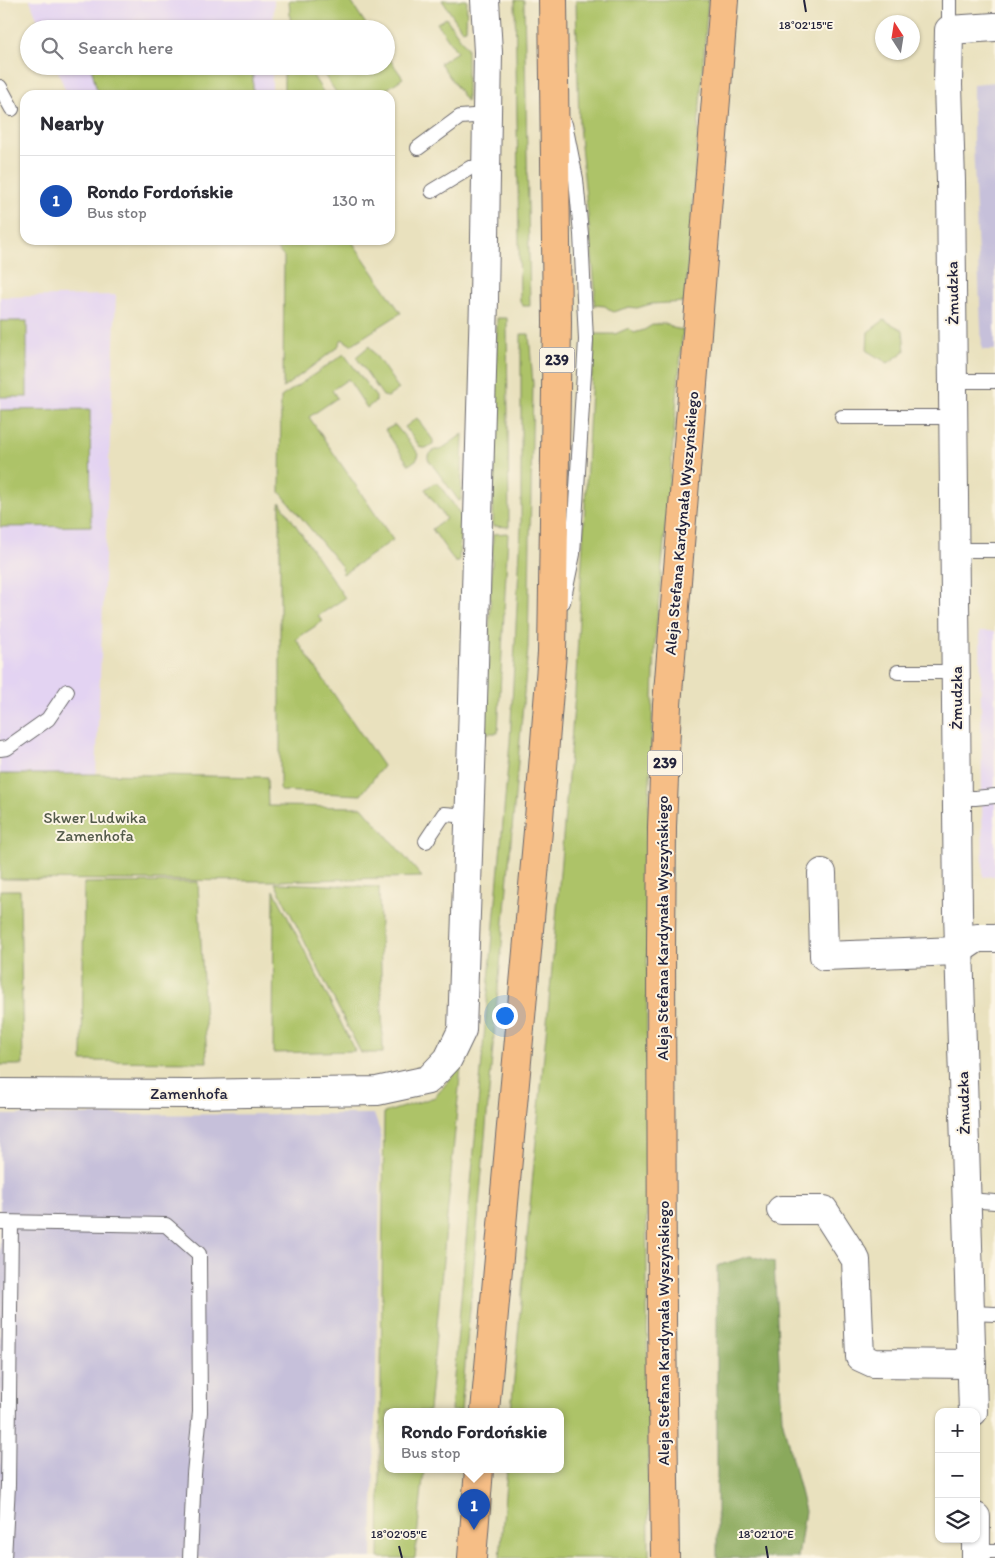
<!DOCTYPE html>
<meta charset="utf-8">
<style>
:root{--surface:#fff;--page:#f2f2f3;--text:#2b2b33;--muted:#7c7c81;--line:#e1e1e2;--accent:#2563eb}
body{margin:0;font-family:Itim,sans-serif;background:var(--page);color:var(--text)}
.controls{position:absolute;right:15px;bottom:15px;display:grid;overflow:hidden;border-radius:10px;box-shadow:0 1px 4px #0004}
.controls button{width:45px;height:45px;display:grid;place-items:center;padding:0;border:0;border-bottom:1px solid var(--line);background:var(--surface);color:var(--text);font:25px sans-serif}
.compass{position:absolute;left:875px;top:15px;width:45px;height:45px;border-radius:50%;background:var(--surface);box-shadow:0 1px 4px #0004;rotate:348deg}
.you{position:absolute;left:504px;top:1015px;width:18px;height:18px;margin:-12px;border:4px solid #fff;border-radius:50%;background:#1a73e8;box-shadow:0 0 0 8px #1a73e833}
.badge{display:grid;place-items:center;width:32px;height:32px;border-radius:50%;background:var(--accent);color:#fff;font-size:16px;font-weight:700}
.pin{position:absolute;translate:-50% -41px;filter:drop-shadow(0 1px 2px #0008)}
.pin::after{content:'';position:absolute;top:26px;width:18px;height:15px;background:inherit;clip-path:polygon(0 0,100% 0,50% 100%)}
.popup{position:absolute;left:384px;top:1408px;width:180px;height:65px;box-sizing:border-box;display:grid;place-content:center;border-radius:10px;background:var(--surface);filter:drop-shadow(0 1px 4px #0005);font-size:16px;white-space:nowrap;color:var(--muted)}
.popup b{font-size:19px;color:var(--text)}
.popup::after{content:'';position:absolute;left:50%;top:100%;margin-left:-10px;border:10px solid transparent;border-top-color:var(--surface)}
.list{margin:0;padding:0;list-style:none}
h2{display:flex;justify-content:space-between;align-items:center;height:65px;margin:0;padding:0 20px;font-size:21px}
h2 small{font-size:16px;font-weight:400;color:var(--muted)}
.list li{display:grid;grid-template-columns:32px 1fr auto;gap:15px;align-items:center;box-sizing:border-box;height:90px;padding:0 20px;border-top:1px solid var(--line)}
.list b{display:block;font-size:19px;white-space:nowrap}
.list p{margin:0;font-size:16px;white-space:nowrap;color:var(--muted)}
.list em{font-size:16px;font-style:normal;color:var(--muted)}
.icon{flex:none;width:28px;height:28px;fill:none;stroke:currentColor;stroke-width:2;stroke-linecap:round;stroke-linejoin:round}
.map{position:relative;flex:none;width:995px;height:1558px;overflow:hidden}
.search{position:absolute;background:var(--surface);box-shadow:0 1px 4px #0004;left:20px;top:20px;width:375px;height:55px;display:flex;align-items:center;gap:12px;box-sizing:border-box;padding:0 18px;border-radius:28px;color:var(--muted);font-size:19px}
.panel{position:absolute;background:var(--surface);box-shadow:0 1px 4px #0004;left:20px;top:90px;width:375px;height:155px;border-radius:15px}
.map>svg:first-child{display:block}
.built{fill:#e3d3f2}
.industrial{fill:#c6c0da}
.green{fill:#adc367;stroke:#687251}
.forest{fill:#8aa95c;stroke:#56664c}
.lines{fill:none;stroke-linecap:round;stroke-linejoin:round}
.lane-casing{stroke:#686569;stroke-width:16}
.street-casing{stroke:#686569;stroke-width:30}
.primary-casing{stroke:#686569;stroke-width:30}
.lane{stroke:#fff;stroke-width:14}
.street{stroke:#fff;stroke-width:28}
.primary{stroke:#f6be86;stroke-width:28}
.ticks{fill:none;stroke:#22223b;stroke-width:2}
.labels{text-anchor:middle;stroke-width:4;stroke-linejoin:round;paint-order:stroke}
.shield{fill:#fcf5e5;stroke:#63616e;stroke-width:1}
.shield-label{font-size:15px;font-weight:bold;fill:#22223b}
.street-label{font-size:16px;fill:#22223b;stroke:#fcf5e5}
.park-label{font-size:16px;fill:#535a4a;stroke:#fcf5e5}
.ticks-label{font-size:12px;text-anchor:middle;fill:#22223b;stroke:#fcf5e5;stroke-width:4;stroke-linejoin:round;paint-order:stroke}
</style>
<div class="map">
<svg width="995" height="1558" viewBox="0 0 995 1558">
<rect width="100%" height="100%" fill="#fcf5e5"/>
<filter id="ink" filterUnits="userSpaceOnUse"><feTurbulence type="fractalNoise" baseFrequency=".02" numOctaves="2"/><feDisplacementMap in="SourceGraphic" scale="10" xChannelSelector="R" yChannelSelector="G"/><feConvolveMatrix kernelMatrix="1 2 1 2 8 2 1 2 1" color-interpolation-filters="sRGB"/></filter>
<filter id="wash" filterUnits="userSpaceOnUse"><feTurbulence type="fractalNoise" baseFrequency=".0096" numOctaves="4" result="noise"/><feDisplacementMap in="SourceGraphic" scale="20" xChannelSelector="R" yChannelSelector="G"/><feGaussianBlur stdDeviation="1.12" result="paint"/><feColorMatrix in="noise" values="0 0 0 0 0 0 0 0 0 0 0 0 0 0 0 0 0 1.4 0 .05"/><feComposite in="paint" operator="in"/></filter>
<g filter="url(#wash)">
<rect width="100%" height="100%" fill="#e9e1be"/>
<g class="built">
<polygon points="30,0 274,0 273,29 41,29"/>
<polygon points="56,66 272,66 272,95 67,95"/>
<polygon points="116,295 96,774 0,774 0,297"/>
<polygon points="980,631 995,631 995,876 983,877"/>
</g>
<g class="industrial">
<polygon points="995,82 995,350 982,350 973,142 973,84"/>
<polygon points="374,1114 381,1134 372,1558 0,1558 0,1115"/>
</g>
<g class="green">
<polygon points="289,0 350,0 369,29 291,29"/>
<polygon points="442,0 467,0 466,29 462,30"/>
<polygon points="515,0 524,0 530,306 523,306 520,302"/>
<polygon points="576,0 708,0 685,302 651,304 637,308 629,307 613,312 605,306 594,305 595,287 579,126"/>
<polygon points="446,18 467,48 467,102 440,63 457,52 437,23"/>
<polygon points="386,54 403,78 378,95 338,95 318,66 386,66"/>
<polygon points="91,66 176,66 253,71 253,95 98,95"/>
<polygon points="284,66 307,66 325,95 284,95"/>
<polygon points="269,240 351,240 401,313 351,345 342,339 337,348 283,388 284,257"/>
<polygon points="497,318 507,318 509,527 493,526"/>
<polygon points="884,320 903,330 905,351 888,363 867,351 868,332"/>
<rect x="0" y="321" width="27" height="76"/>
<polygon points="654,324 668,324 673,328 683,330 655,644 648,836 646,1147 649,1558 500,1558 507,1469 560,1469 560,1411 511,1411 551,979 575,694 594,334 615,334 629,328 634,333 644,330"/>
<polygon points="521,334 529,334 533,384 528,648 461,1411 451,1411 510,742 521,528"/>
<polygon points="369,346 399,389 388,397 383,396 356,357"/>
<polygon points="344,354 376,397 376,401 367,408 348,379 332,390 337,398 309,417 393,540 343,574 342,567 280,492 281,397"/>
<polygon points="90,409 91,526 0,527 0,410"/>
<polygon points="417,418 433,440 433,444 426,448 421,448 405,427"/>
<polygon points="395,425 419,454 417,459 409,465 385,430"/>
<polygon points="463,434 461,500 459,501 428,459 428,455 435,450 440,450"/>
<polygon points="434,483 438,483 461,515 459,562 455,562 432,529 446,519 425,489"/>
<polygon points="280,502 345,598 318,616 323,621 296,639 383,766 361,795 280,791"/>
<polygon points="508,533 498,733 485,733 493,534"/>
<polygon points="0,774 96,774 267,777 268,806 362,807 422,877 272,881 0,879"/>
<polygon points="198,882 207,1062 82,1061 84,883"/>
<polygon points="275,883 379,887 383,1053 361,1053"/>
<polygon points="0,890 20,890 23,1065 0,1065"/>
<polygon points="274,890 355,1051 273,1053"/>
<polygon points="461,1066 429,1411 388,1411 388,1469 424,1469 415,1558 379,1558 384,1113 435,1097"/>
</g>
<polygon class="forest" points="750,1256 774,1262 782,1418 805,1511 798,1558 717,1558 717,1266"/>
</g>
<g filter="url(#ink)">
<g class="lines">
<defs>
<g id="lane">
<polyline points="949,0 949,30"/>
<polyline points="0,87 12,109"/>
<polyline points="418,148 460,117 487,115"/>
<polyline points="432,191 470,168 486,167"/>
<polyline points="953,381 995,381"/>
<polyline points="842,417 953,417"/>
<polyline points="954,550 995,550"/>
<polyline points="563,602 573,554 586,340 581,234 576,179 565,124"/>
<polyline points="898,672 955,672"/>
<polyline points="0,749 7,748 48,719 67,691"/>
<polyline points="956,798 975,798 995,796"/>
<polyline points="426,841 444,814 469,816"/>
<polyline points="967,1200 995,1202"/>
<polyline points="0,1222 166,1225 199,1254 200,1412 194,1474 190,1558"/>
<polyline points="970,1313 995,1314"/>
<polyline points="977,1551 995,1551"/>
<polyline points="4,1558 8,1485 11,1223"/>
</g>
<g id="street">
<polyline points="822,873 824,956 958,951 977,938 995,938"/>
<polyline points="0,1093 190,1094 377,1091 428,1080 448,1059 462,1030 472,738 484,300 488,52 485,0"/>
<polyline points="781,1210 824,1210 856,1260 860,1357 873,1363 972,1364"/>
<polyline points="973,1412 958,912 951,181 948,85 949,30 995,27"/>
<polyline points="976,1558 976,1517"/>
</g>
<g id="primary">
<polyline points="485,1411 538,831 552,653 557,322 553,0"/>
<polyline points="472,1558 479,1469"/>
<polyline points="665,1558 662,1320 661,946 662,827 667,705 724,0"/>
</g>
</defs>
<use href="#lane" class="lane-casing"/>
<use href="#street" class="street-casing"/>
<use href="#primary" class="primary-casing"/>
<use href="#lane" class="lane"/>
<use href="#street" class="street"/>
<use href="#primary" class="primary"/>
</g>
</g>
<path class="ticks" d="M804 0 806 12M399 1546 402 1558M766 1546 768 1558"/>
<g class="labels">
<g class="shield">
<rect x="539.5" y="347.5" width="35" height="25" rx="4"/>
<rect x="647.5" y="750.5" width="35" height="25" rx="4"/>
</g>
<g class="shield-label">
<text x="557" y="365">239</text>
<text x="665" y="768">239</text>
</g>
<g class="street-label">
<text transform="translate(952 293) rotate(-91)" y="6">Żmudzka</text>
<text transform="translate(681 523) rotate(-85)" y="6">Aleja Stefana Kardynała Wyszyńskiego</text>
<text transform="translate(956 698) rotate(-90)" y="6">Żmudzka</text>
<text transform="translate(662 928) rotate(-90)" y="6">Aleja Stefana Kardynała Wyszyńskiego</text>
<text x="189" y="1099">Zamenhofa</text>
<text transform="translate(963 1103) rotate(-92)" y="6">Żmudzka</text>
<text transform="translate(663 1333) rotate(-90)" y="6">Aleja Stefana Kardynała Wyszyńskiego</text>
</g>
<g class="park-label">
<text x="95" y="823">Skwer Ludwika<tspan x="95" dy="18">Zamenhofa</tspan></text>
</g>
</g>
<g class="ticks-label">
<text x="806" y="29">18°02'15"E</text>
<text x="399" y="1538">18°02'05"E</text>
<text x="766" y="1538">18°02'10"E</text>
</g>
</svg>
<div class="controls">
<button>+</button>
<button>−</button>
<button><svg class="icon" aria-label="layers" viewBox="0 0 24 24"><path d="M12 4l9 5-9 5-9-5zM3 14l9 5 9-5"/></svg></button>
</div>
<svg class="compass" viewBox="-18 -18 36 36"><path d="M0-13l5 13h-10z" fill="#e53935"/><path d="M0 13l5-13h-10z" fill="#7c7c81"/></svg>
<div class="you"></div>
<div class="pin badge" style="left:474px;top:1530px;background:#1a4fb4">1</div>
<div class="popup"><b>Rondo Fordońskie</b>Bus stop</div>
<div class="search"><svg class="icon" aria-label="search" viewBox="0 0 24 24"><circle cx="10" cy="10" r="6"/><path d="M15 15l6 6"/></svg>Search here</div>
<section class="panel">
<h2>Nearby<small></small></h2>
<ul class="list">
<li><span class="badge" style="background:#1a4fb4">1</span><div><b>Rondo Fordońskie</b><p>Bus stop</p></div><em>130 m</em></li>
</ul>
</section>
</div>
